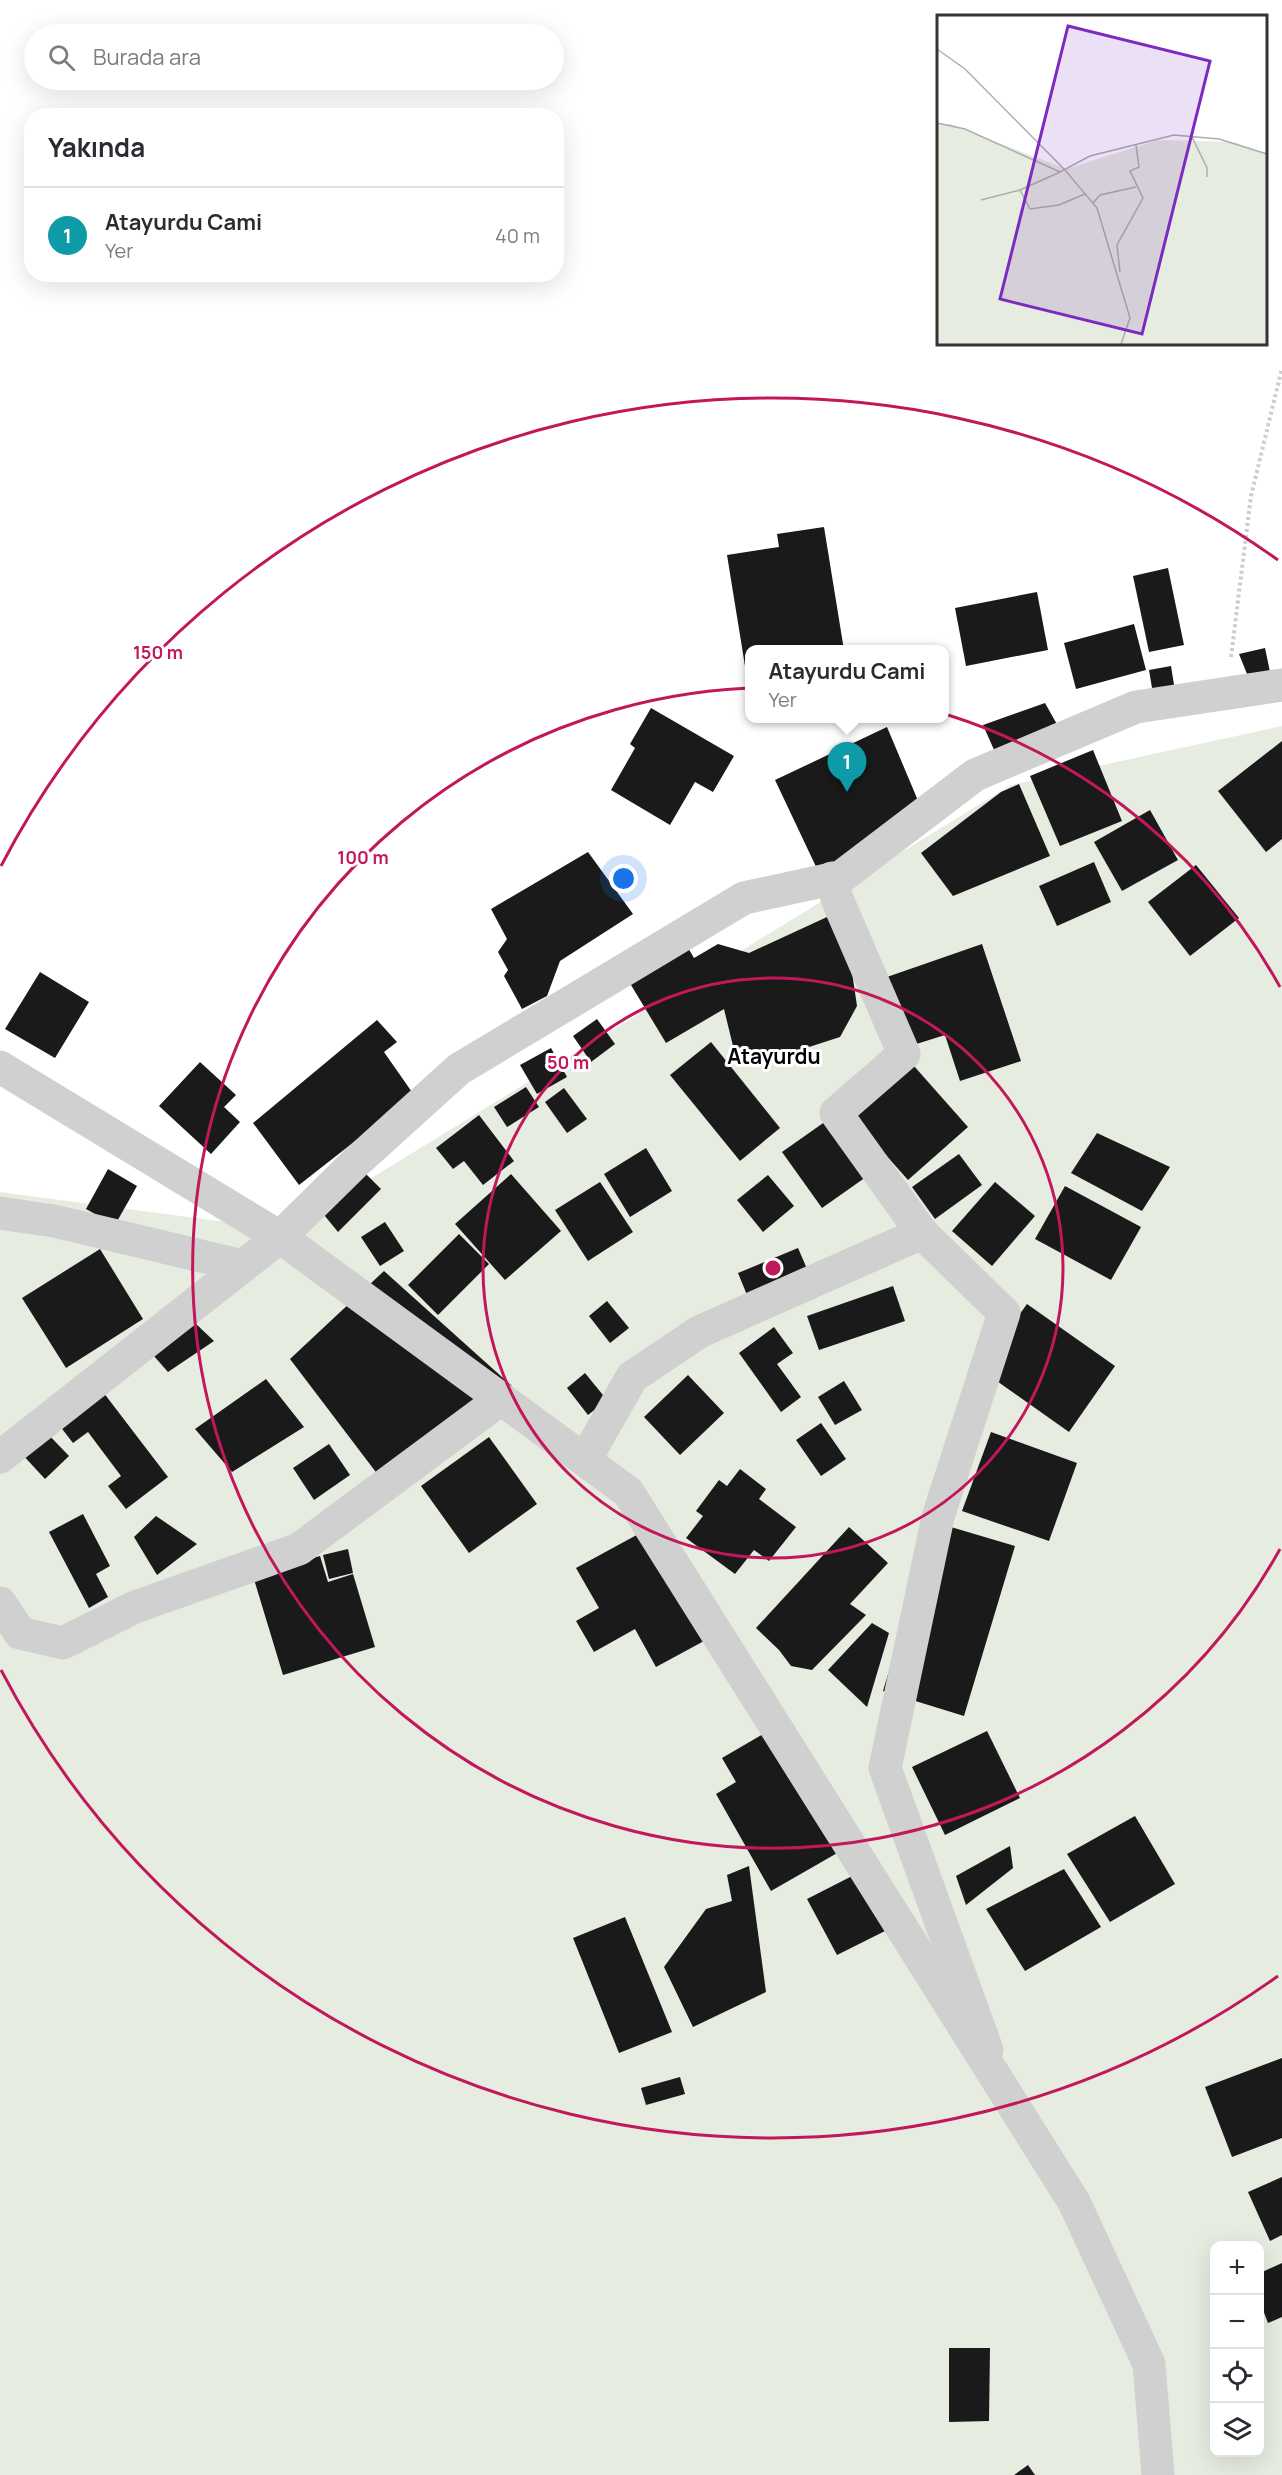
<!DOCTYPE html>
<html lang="tr">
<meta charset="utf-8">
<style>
:root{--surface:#fff;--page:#f7f7f7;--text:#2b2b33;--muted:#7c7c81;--line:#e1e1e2;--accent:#e63946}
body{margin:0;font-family:Manrope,sans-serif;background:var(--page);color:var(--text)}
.controls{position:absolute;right:18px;bottom:18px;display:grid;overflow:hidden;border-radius:12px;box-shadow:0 6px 24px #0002}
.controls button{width:54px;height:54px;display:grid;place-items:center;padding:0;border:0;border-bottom:2px solid var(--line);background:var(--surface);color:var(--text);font:30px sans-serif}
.you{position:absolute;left:624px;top:879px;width:21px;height:21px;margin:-15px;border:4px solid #fff;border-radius:50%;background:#1a73e8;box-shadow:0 0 0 9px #1a73e833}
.badge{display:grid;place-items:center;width:39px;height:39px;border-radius:50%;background:var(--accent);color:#fff;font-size:20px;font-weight:700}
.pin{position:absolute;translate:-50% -50px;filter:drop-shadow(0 2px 3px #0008)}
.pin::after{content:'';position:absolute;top:32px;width:21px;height:18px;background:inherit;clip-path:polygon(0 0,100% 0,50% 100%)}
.popup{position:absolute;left:745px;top:645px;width:204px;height:78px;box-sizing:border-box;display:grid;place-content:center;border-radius:12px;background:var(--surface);filter:drop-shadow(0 2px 4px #0005);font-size:20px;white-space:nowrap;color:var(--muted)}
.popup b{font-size:22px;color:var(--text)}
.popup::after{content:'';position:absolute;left:50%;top:100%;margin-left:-12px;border:12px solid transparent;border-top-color:var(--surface)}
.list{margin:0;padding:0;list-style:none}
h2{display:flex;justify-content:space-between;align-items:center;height:78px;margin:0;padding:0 24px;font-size:26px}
h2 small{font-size:20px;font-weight:400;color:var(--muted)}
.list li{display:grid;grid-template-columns:39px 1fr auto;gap:18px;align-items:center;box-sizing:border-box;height:96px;padding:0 24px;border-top:2px solid var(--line)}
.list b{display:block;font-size:22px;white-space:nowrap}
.list p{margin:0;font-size:20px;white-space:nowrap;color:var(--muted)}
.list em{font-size:20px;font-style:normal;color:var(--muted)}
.icon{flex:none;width:33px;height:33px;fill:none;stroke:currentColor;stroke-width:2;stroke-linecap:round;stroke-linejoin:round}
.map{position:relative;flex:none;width:1282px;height:2475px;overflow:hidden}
.search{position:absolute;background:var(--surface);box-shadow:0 6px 24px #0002;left:24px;top:24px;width:540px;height:66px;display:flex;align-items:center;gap:15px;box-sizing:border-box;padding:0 21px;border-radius:33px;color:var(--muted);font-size:22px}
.panel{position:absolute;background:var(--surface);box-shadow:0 6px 24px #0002;left:24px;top:108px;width:540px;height:174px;border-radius:24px}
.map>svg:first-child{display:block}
.green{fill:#e6ecdf;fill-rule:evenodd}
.building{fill:#1a1a1a}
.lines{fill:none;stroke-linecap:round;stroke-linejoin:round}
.path{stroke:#cdcdcd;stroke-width:4;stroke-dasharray:3 3;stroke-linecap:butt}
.minor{stroke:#d0d0d0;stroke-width:33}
.tertiary{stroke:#d0d0d0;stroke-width:33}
.ring{fill:none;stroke:#c2185b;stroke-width:3}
.labels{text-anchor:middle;stroke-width:6;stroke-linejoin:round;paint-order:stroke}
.quarter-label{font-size:21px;font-weight:bold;fill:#000;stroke:#fff}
.inset-road{fill:none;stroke:#adadad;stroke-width:1.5}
.view{fill:#7b2cbf;fill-opacity:0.15;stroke:#7b2cbf;stroke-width:3}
.inset-edge{fill:none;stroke:#333;stroke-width:3}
.centre{fill:#c2185b;stroke:#fff;stroke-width:3}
.ring-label{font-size:18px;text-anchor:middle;font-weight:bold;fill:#c2185b;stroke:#fff;stroke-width:6;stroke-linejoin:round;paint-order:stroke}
</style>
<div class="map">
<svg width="1282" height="2475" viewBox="0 0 1282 2475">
<rect width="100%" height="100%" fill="#fff"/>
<path class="green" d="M1282 726V2475H0V1192L287 1230 1011 785ZM1214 2246H1260V2452H1214Z"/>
<g class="building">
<polygon points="824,527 844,650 750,650 750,666 745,666 727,555 779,547 777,534"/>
<polygon points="1168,568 1184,645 1149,652 1133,576"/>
<polygon points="1037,592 1048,650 966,666 955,608"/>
<polygon points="1134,624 1146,670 1076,689 1064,643"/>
<polygon points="1265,648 1270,672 1247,674 1239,654"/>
<polygon points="1171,666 1175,691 1153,694 1149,670"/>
<polygon points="1045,703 1063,735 999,761 983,725"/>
<polygon points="651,708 734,756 713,792 695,782 670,825 611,790 635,748 630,744"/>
<polygon points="887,727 919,803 819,873 775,780"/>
<polygon points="1282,741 1282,839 1266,852 1218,791"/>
<polygon points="1093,750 1122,821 1060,846 1030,776"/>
<polygon points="1019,784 1050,856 953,896 921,853 1001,792"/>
<polygon points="1150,810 1178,860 1122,891 1094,842"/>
<polygon points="588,852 633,914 560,961 547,996 522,1009 504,976 508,970 498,952 507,939 491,909"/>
<polygon points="1094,862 1111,902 1057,926 1039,886"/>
<polygon points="1196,865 1239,918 1190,956 1148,902"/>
<polygon points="827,917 848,945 857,1006 840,1037 778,1057 733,1046 724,1009 666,1043 628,980 687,946 694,958 718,944 749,953"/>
<polygon points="982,944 1021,1061 960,1081 945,1035 910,1046 887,977"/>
<polygon points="40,972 89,1002 55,1058 5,1029"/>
<polygon points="597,1019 615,1044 591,1062 573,1036"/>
<polygon points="377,1020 397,1042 384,1052 414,1095 299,1185 253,1123"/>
<polygon points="711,1042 780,1128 740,1161 670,1075"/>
<polygon points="551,1048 567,1077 537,1094 520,1065"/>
<polygon points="906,1057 968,1127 908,1180 846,1110"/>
<polygon points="200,1062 236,1095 224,1107 240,1122 211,1154 159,1106"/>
<polygon points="526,1087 539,1107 507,1127 494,1107"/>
<polygon points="564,1088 587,1119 567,1133 545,1102"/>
<polygon points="479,1115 514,1161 483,1185 464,1161 453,1169 436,1148"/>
<polygon points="826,1121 866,1177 822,1208 782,1152"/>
<polygon points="1097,1133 1170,1167 1142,1211 1071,1173"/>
<polygon points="646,1148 672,1191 630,1217 604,1174"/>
<polygon points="959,1154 982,1185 935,1219 912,1187"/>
<polygon points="355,1163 381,1189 338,1232 320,1210"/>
<polygon points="108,1169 137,1186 115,1225 86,1209"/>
<polygon points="511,1174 561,1231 505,1280 455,1224"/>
<polygon points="768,1175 794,1206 763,1232 737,1200"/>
<polygon points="600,1182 633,1232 588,1261 555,1210"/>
<polygon points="995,1182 1035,1216 992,1266 952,1231"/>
<polygon points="1065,1186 1141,1227 1111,1280 1035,1239"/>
<polygon points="385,1222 404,1251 380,1266 361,1237"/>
<polygon points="459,1234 489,1264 438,1315 408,1285"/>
<polygon points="798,1248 817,1292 756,1317 738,1273"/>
<polygon points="100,1249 143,1319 66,1368 22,1298"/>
<polygon points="384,1271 512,1386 391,1492 290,1359"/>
<polygon points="893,1286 905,1321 819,1350 807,1316"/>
<polygon points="607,1301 629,1328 610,1343 589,1316"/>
<polygon points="1027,1304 1115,1366 1069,1432 980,1369"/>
<polygon points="195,1323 214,1341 168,1372 153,1355"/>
<polygon points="774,1327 793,1353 777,1364 801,1397 781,1412 739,1353"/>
<polygon points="585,1373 607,1400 588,1415 567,1388"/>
<polygon points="688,1375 724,1413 680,1455 644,1417"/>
<polygon points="266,1379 304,1427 232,1472 195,1429"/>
<polygon points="844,1381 862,1410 835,1425 818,1397"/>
<polygon points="100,1388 168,1477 126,1509 108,1486 121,1476 88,1432 73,1443 56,1421"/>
<polygon points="821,1423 846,1459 821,1476 796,1440"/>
<polygon points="45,1431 69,1456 45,1479 21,1453"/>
<polygon points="991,1432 1077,1463 1049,1541 962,1511"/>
<polygon points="489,1437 537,1504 469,1553 421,1486"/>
<polygon points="329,1444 350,1475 314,1500 293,1468"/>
<polygon points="740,1469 766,1489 759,1499 796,1527 769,1561 754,1550 735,1574 686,1538 703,1516 696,1511 719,1480 727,1486"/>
<polygon points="83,1514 110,1566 96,1574 108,1597 89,1608 49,1532"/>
<polygon points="156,1516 197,1544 157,1575 134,1537"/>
<polygon points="934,1522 1015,1546 964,1716 883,1691"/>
<polygon points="849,1527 888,1563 850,1604 866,1615 812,1670 791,1666 779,1650 756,1628"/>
<polygon points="644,1531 704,1641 656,1667 635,1629 594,1652 576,1621 599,1608 576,1568"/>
<polygon points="348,1549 353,1573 329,1579 323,1555"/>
<polygon points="320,1556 328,1582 353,1574 375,1647 283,1675 253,1576"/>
<polygon points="872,1623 889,1633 867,1707 828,1670"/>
<polygon points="770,1730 839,1852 771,1891 716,1794 736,1782 722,1758"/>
<polygon points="987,1731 1020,1798 945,1835 912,1767"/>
<polygon points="1135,1816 1175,1884 1110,1922 1067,1854"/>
<polygon points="1010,1846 1013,1868 966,1905 956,1876"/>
<polygon points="749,1866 766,1992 693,2027 664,1967 706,1909 732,1901 727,1875"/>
<polygon points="1064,1869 1101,1927 1025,1971 986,1909"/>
<polygon points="858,1873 887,1930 837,1955 807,1899"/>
<polygon points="625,1917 672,2032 619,2053 573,1938"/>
<polygon points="1282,2058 1282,2138 1232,2157 1205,2087"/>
<polygon points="680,2077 685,2094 646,2105 641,2088"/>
<polygon points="1282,2177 1282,2235 1270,2241 1248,2192"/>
<polygon points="1282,2263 1282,2317 1268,2323 1260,2302 1260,2273"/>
<polygon points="949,2348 990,2348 989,2421 949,2422"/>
<polygon points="1028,2465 1035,2475 1014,2475"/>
</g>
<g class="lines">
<polyline class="path" points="1231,657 1251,496 1282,368"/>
<g class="minor">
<polyline points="832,878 837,899 904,1054 836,1113 922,1233 1004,1313 938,1517 885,1768 987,2050"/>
<polyline points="0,1213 54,1221 243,1266 280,1237 355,1163 459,1069 744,898 841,877 975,775 1136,707 1282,685"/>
<polyline points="0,1457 243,1266"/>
<polyline points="585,1460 632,1377 699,1332 922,1233"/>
<polyline points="0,1603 20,1633 63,1643 135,1607 299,1549 501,1399"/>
</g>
<polyline class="tertiary" points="0,1067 280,1237 628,1492 1074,2202 1149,2364 1158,2475"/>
</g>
<g class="ring">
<circle cx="773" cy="1268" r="290"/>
<path d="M1280 1549A580 580 0 1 1 1280 987"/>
<path d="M1278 1976A870 870 0 0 1 1 1670M1 866A870 870 0 0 1 1278 560"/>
</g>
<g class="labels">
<g class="quarter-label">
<text x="774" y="1064">Atayurdu</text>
</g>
</g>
<g transform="translate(937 15)">
<rect width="330" height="330" fill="#fff"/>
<path d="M0 109H14L129 154 221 125 297 127 330 139V329H0Z" fill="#e6ecdf"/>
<path class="inset-road" d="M0 34 28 54 128 155 160 193 193 303 184 329M0 108 28 114 123 157 153 141 237 120 282 124 330 139M255 122 270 153V162M83 175 93 194 122 190 148 179M44 185 83 175 123 157M156 188 163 180 199 172M183 257 180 230 206 183 193 156 202 152 199 130"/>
<path class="view" d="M131 11 273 46 205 319 63 284Z"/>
<rect width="330" height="330" class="inset-edge"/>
</g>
<circle cx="773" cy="1268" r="9" class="centre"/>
<g class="ring-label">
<text x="158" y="659">150 m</text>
<text x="363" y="864">100 m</text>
<text x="568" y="1069">50 m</text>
</g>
</svg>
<div class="controls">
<button>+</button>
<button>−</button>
<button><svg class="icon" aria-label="locate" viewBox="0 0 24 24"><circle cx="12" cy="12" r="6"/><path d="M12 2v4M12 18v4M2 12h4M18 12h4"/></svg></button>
<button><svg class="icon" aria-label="layers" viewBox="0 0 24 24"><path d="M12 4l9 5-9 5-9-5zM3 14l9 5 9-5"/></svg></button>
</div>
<div class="you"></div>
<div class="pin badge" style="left:847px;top:792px;background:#0f9aa8">1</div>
<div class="popup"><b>Atayurdu Cami</b>Yer</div>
<div class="search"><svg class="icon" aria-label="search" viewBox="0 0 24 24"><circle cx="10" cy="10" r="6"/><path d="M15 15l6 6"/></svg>Burada ara</div>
<section class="panel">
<h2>Yakında<small></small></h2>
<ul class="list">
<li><span class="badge" style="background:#0f9aa8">1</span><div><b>Atayurdu Cami</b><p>Yer</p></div><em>40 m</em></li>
</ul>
</section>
</div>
